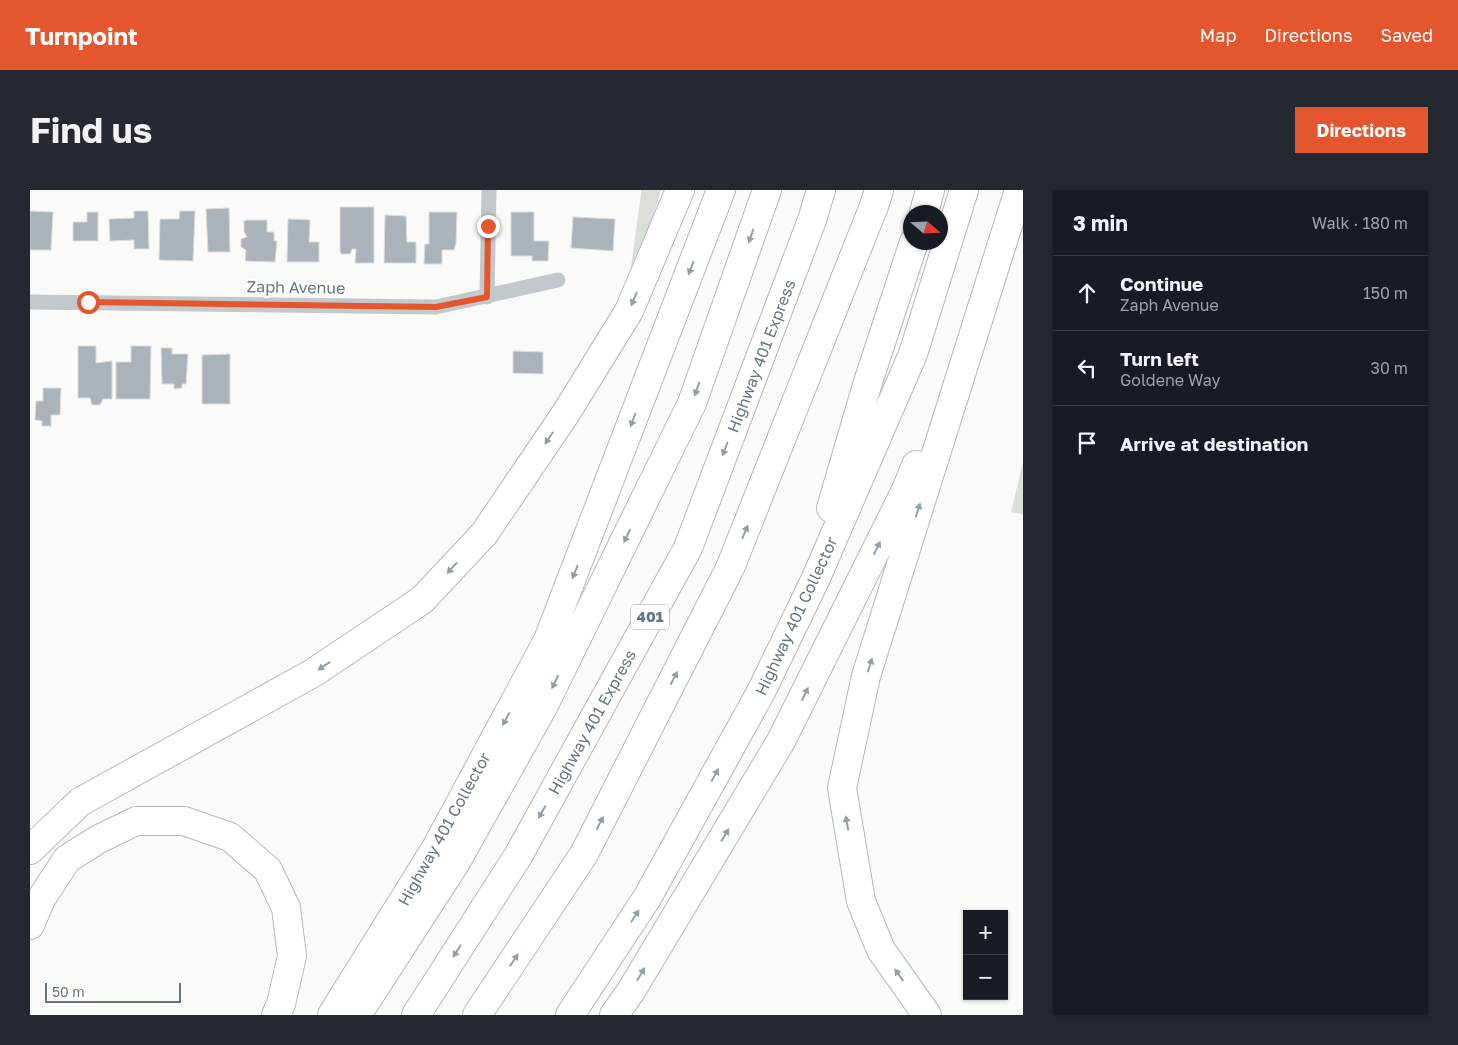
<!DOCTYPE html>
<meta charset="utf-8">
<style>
:root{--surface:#171b24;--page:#242831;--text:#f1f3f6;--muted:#9ea1a6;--line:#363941;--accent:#e4572e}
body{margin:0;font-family:"Golos Text",sans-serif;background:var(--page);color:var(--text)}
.controls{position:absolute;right:15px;bottom:15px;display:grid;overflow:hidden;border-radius:0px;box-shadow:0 1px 4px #0004}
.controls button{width:45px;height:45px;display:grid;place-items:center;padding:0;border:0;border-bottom:1px solid var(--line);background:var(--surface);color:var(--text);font:25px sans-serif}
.compass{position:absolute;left:873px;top:15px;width:45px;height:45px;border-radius:50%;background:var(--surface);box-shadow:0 1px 4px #0004;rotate:109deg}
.scale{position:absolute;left:15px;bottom:12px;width:136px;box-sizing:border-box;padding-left:5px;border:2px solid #657683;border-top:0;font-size:14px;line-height:18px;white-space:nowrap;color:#657683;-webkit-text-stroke:4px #fff;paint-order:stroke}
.stop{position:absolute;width:15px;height:15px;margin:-11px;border:4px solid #e4572e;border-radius:50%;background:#fff}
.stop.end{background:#e4572e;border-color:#fff;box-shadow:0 1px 5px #0008}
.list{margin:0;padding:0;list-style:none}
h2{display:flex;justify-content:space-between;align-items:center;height:65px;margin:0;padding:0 20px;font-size:21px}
h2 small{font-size:16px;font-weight:400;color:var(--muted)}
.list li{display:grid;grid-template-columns:32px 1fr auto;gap:15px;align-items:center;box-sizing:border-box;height:75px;padding:0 20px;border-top:1px solid var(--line)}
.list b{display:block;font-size:19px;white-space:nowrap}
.list p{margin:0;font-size:16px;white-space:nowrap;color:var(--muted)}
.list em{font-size:16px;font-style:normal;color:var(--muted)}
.icon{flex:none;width:28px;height:28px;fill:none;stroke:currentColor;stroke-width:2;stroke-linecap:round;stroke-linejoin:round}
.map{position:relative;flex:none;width:993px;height:825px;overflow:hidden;border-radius:0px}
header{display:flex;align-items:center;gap:30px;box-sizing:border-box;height:70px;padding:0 25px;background:var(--accent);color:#fff}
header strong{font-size:24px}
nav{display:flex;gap:28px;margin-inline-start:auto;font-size:18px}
.intro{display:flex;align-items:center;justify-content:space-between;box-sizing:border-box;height:120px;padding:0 30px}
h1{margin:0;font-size:35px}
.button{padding:12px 22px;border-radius:0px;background:var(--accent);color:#fff;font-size:18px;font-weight:700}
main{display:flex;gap:30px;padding:0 30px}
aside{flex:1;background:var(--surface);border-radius:0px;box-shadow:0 1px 4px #0004}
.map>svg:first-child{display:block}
.green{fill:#dadfd7}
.building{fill:#aab3b9;stroke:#dcdcda}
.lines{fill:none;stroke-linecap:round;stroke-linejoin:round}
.motorway-casing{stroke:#b4b9bd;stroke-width:30}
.minor{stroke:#c3c8cc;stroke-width:15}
.motorway{stroke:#fff;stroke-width:28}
.oneway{fill:#939fa8}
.route{stroke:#e4572e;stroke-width:6}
.labels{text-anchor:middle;stroke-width:5;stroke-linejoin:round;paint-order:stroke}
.shield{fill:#fff;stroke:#939fa8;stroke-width:1}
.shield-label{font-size:15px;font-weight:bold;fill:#657683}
.street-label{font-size:16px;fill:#657683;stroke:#fff}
</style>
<header>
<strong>Turnpoint</strong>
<nav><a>Map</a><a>Directions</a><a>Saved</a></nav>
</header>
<div class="intro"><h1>Find us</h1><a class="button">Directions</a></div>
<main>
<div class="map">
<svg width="993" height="825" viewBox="0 0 993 825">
<rect width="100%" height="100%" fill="#fafaf8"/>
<g class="green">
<polygon points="611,0 631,0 595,121 611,4"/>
<polygon points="993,272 993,324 981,322"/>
</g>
<g class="building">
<polygon points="310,17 344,17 344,73 325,73 326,59 322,59 320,64 311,64 310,61"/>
<polygon points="199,18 200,62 178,62 176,19"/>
<polygon points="0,21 23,22 21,60 0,60"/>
<polygon points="104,21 118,21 119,59 104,59 104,50 80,51 79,29 104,28"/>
<polygon points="150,21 165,21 163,71 129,70 130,29 149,29"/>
<polygon points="57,22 68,22 68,51 43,51 43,32 57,32"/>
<polygon points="399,22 427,22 426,53 424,60 412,60 412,74 394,74 395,54 399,54"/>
<polygon points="481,22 504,22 504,51 519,51 518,71 502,71 502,66 481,66"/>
<polygon points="355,25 376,26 377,52 386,52 386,73 354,73"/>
<polygon points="543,27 585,29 583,61 541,58"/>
<polygon points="258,29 280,30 279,52 289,52 289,72 257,72"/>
<polygon points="217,30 237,30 237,42 244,42 244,51 247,51 245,72 215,71 216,60 211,57 211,49 217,47 214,42 214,31"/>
<polygon points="48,156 66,156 66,173 82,171 82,209 73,209 70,215 62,215 60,208 48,208"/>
<polygon points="101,156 121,156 120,209 86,209 86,172 101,172"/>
<polygon points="131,158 142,158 142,164 158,164 156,194 152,194 152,198 144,199 144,194 132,194"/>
<polygon points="483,161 513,162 513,184 483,183"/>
<polygon points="200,164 200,214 172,214 172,165"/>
<polygon points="13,198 31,198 30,225 21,225 21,236 12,236 12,231 5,230 6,211 13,211"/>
</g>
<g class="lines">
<defs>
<g id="motorway">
<polyline points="894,22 900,0"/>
<polyline points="801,318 838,192 884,52"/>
<polyline points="0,660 50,612 283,483 392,410 454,344 536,223 599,121 650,0"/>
<polyline points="0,735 11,709 37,669 69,649 106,631 154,631 200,647 238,680 256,718 262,766 251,814 246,825"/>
<polyline points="302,825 406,658 518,450 691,0"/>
<polyline points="327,825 426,672 513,517 662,213 737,0"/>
<polyline points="386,825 488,666 658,358 782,30 791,0"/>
<polyline points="447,825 554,664 700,378 844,16 849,0"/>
<polyline points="540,825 617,708 732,500 786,388 883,164 934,0"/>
<polyline points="584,825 601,801 751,551 876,300 886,275"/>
<polyline points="897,825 851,760 831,711 812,598 836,486 989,0"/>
</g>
</defs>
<use href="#motorway" class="motorway-casing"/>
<g class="minor">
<polyline points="457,107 459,0"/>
<polyline points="0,112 406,117 528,90"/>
</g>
<use href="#motorway" class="motorway"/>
</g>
<defs><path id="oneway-solid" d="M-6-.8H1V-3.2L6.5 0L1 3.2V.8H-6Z" transform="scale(1.25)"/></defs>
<g class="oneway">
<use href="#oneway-solid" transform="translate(721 46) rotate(109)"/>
<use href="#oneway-solid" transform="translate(661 78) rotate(111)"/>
<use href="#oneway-solid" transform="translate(604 109) rotate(113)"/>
<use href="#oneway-solid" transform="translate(667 199) rotate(109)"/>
<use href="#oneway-solid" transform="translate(603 230) rotate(111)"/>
<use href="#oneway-solid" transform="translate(519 248) rotate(124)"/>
<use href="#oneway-solid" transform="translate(695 259) rotate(111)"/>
<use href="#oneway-solid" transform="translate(888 320) rotate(-73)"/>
<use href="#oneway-solid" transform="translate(715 342) rotate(-68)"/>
<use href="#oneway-solid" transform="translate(597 346) rotate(116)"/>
<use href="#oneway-solid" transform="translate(847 358) rotate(-64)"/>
<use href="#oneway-solid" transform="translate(422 378) rotate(133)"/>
<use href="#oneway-solid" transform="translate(545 382) rotate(111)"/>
<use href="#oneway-solid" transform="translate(840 475) rotate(-73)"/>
<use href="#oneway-solid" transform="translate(294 476) rotate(146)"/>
<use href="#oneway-solid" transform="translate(644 488) rotate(-63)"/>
<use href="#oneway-solid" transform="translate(525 492) rotate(116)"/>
<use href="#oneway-solid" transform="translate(775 504) rotate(-64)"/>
<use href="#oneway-solid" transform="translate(476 529) rotate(118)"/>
<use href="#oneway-solid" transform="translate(685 585) rotate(-61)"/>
<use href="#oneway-solid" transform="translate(512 622) rotate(119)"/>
<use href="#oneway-solid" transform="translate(570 633) rotate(-63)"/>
<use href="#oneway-solid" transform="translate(817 633) rotate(-100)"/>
<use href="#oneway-solid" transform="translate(695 645) rotate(-59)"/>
<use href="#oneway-solid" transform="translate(605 726) rotate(-57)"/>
<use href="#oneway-solid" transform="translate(427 761) rotate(123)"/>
<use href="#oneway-solid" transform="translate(484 770) rotate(-56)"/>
<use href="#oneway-solid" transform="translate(611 784) rotate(-59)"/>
<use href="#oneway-solid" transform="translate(869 785) rotate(-125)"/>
</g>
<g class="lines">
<polyline class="route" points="58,112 406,117 457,107 458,36"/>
</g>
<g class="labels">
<rect class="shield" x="601" y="414.5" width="38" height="25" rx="4"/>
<g class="shield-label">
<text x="620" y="432">401</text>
</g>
<g class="street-label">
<text transform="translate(266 97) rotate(1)" y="6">Zaph Avenue</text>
<text transform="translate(731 166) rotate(-69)" y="6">Highway 401 Express</text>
<text transform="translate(766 426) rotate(-65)" y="6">Highway 401 Collector</text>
<text transform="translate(562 532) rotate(-61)" y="6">Highway 401 Express</text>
<text transform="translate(414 639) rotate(-61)" y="6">Highway 401 Collector</text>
</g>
</g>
</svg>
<div class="controls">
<button>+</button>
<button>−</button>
</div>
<svg class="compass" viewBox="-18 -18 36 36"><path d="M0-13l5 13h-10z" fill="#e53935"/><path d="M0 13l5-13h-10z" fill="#9ea1a6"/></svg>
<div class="scale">50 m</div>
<div class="stop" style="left:58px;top:112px"></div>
<div class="stop end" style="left:458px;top:36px"></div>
</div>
<aside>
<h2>3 min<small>Walk · 180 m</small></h2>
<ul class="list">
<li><svg class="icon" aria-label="ahead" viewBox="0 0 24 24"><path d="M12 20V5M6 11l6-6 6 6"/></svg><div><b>Continue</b><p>Zaph Avenue</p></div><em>150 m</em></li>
<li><svg class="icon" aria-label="left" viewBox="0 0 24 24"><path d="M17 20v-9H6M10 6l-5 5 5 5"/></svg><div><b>Turn left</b><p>Goldene Way</p></div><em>30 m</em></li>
<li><svg class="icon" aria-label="arrive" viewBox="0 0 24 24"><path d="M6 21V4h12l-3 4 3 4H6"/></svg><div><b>Arrive at destination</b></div></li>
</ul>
</aside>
</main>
